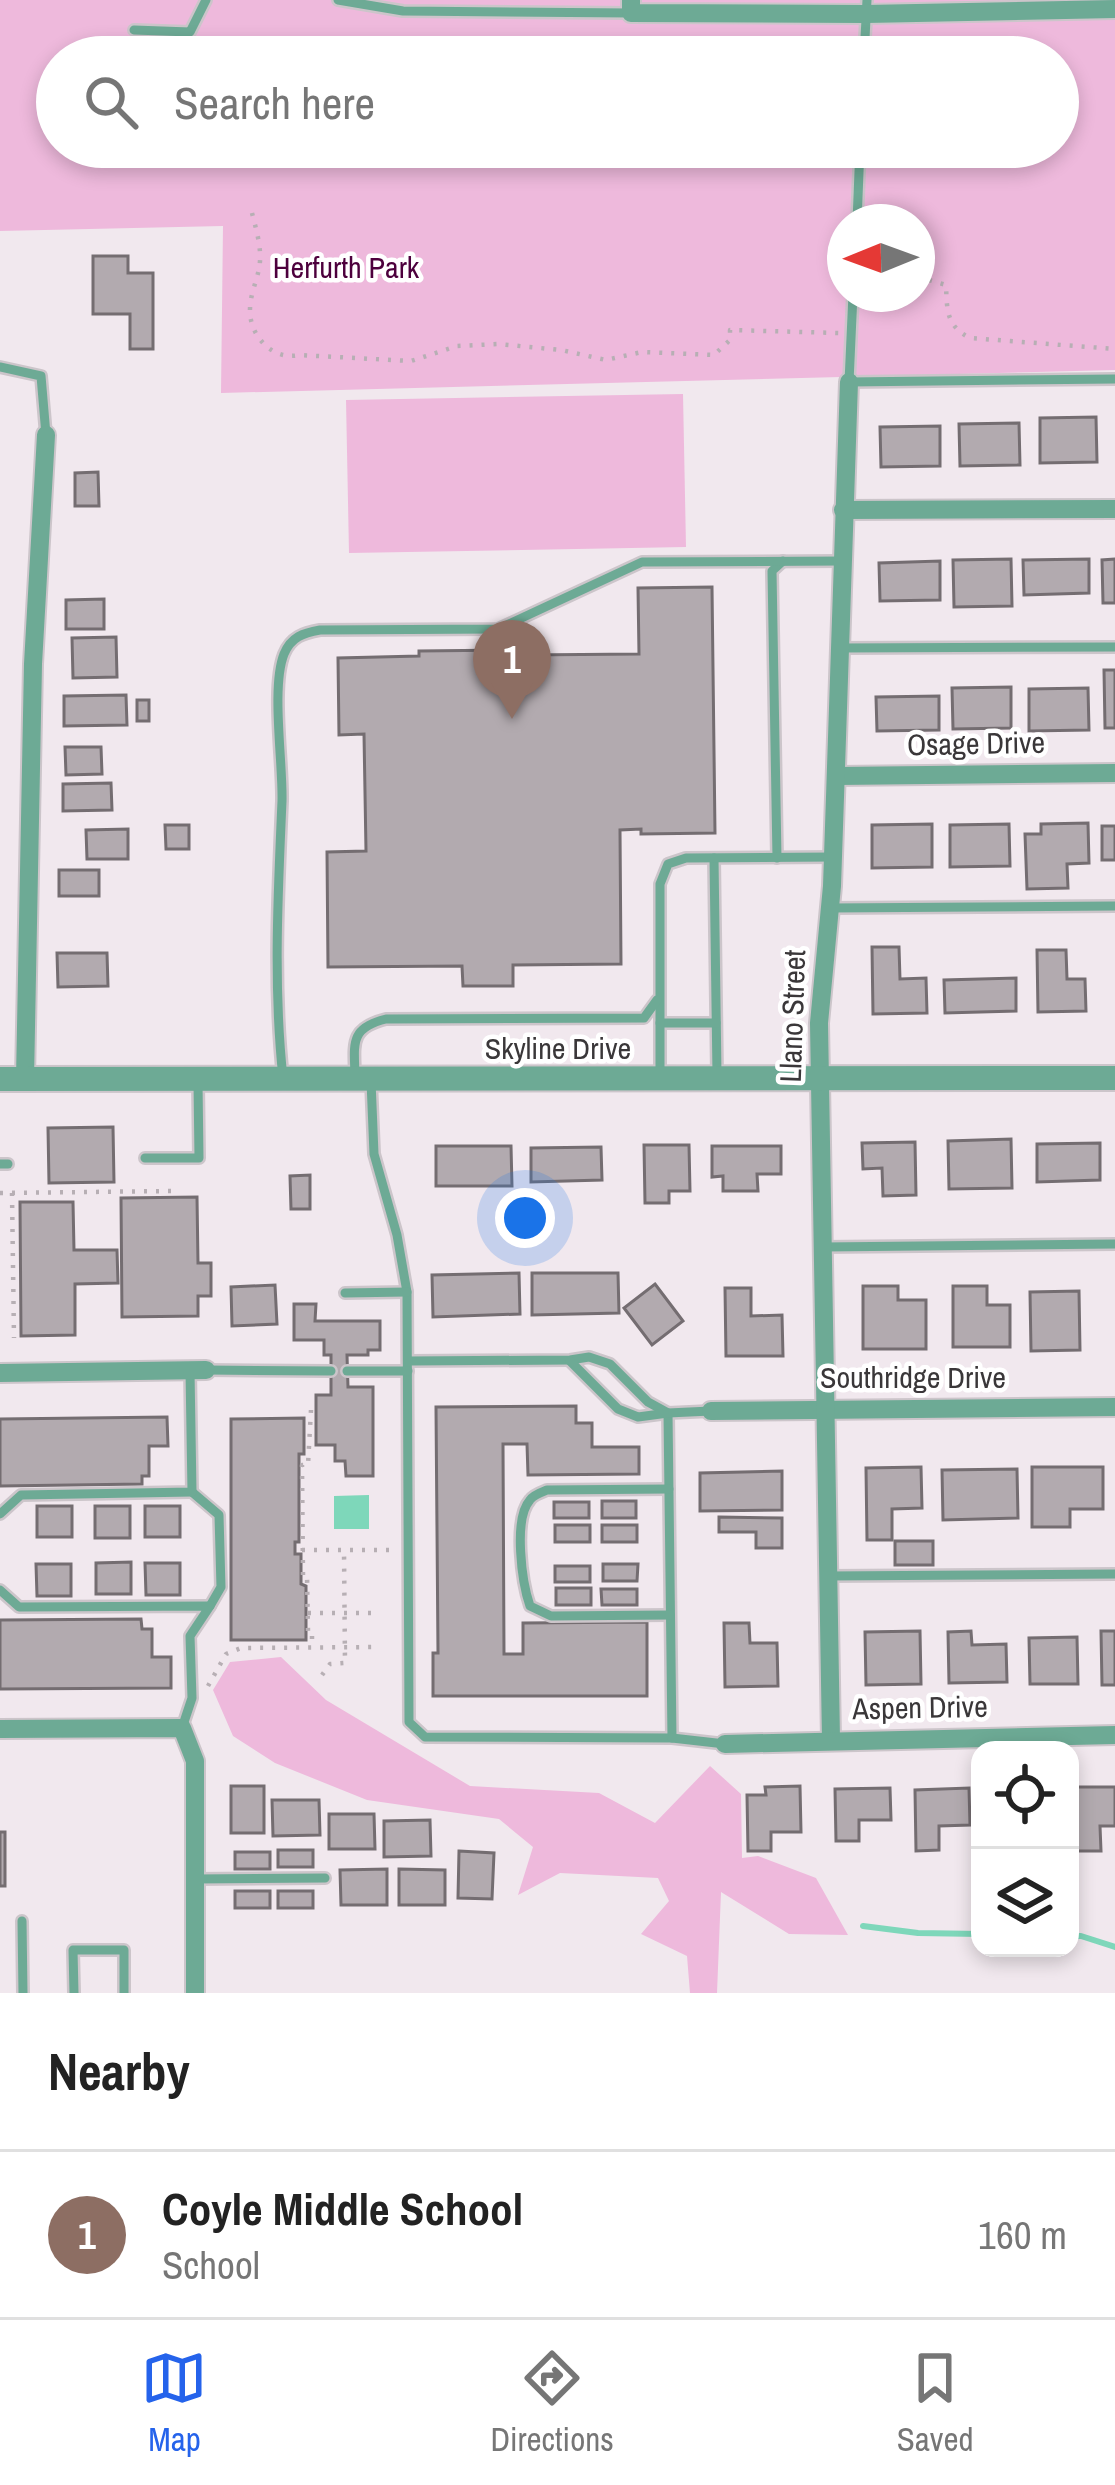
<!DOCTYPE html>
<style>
:root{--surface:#fff;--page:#f2f2f2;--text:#222;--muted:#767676;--line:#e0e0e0;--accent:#2563eb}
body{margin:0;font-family:"Archivo Narrow",sans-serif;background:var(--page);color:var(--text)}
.controls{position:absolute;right:36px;bottom:36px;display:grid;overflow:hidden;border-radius:24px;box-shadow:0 6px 18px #0003}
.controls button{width:108px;height:108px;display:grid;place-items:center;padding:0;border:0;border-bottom:3px solid var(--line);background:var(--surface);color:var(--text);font:60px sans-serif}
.compass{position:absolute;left:827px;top:204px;width:108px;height:108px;border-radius:50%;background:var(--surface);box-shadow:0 6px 18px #0003;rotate:269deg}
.you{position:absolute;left:525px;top:1218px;width:42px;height:42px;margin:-30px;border:9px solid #fff;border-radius:50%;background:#1a73e8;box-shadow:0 0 0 18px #1a73e833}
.badge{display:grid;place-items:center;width:78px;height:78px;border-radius:50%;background:var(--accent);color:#fff;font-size:39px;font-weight:700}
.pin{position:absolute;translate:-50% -99px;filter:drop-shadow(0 3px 6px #0008)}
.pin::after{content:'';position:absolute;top:63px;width:42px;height:36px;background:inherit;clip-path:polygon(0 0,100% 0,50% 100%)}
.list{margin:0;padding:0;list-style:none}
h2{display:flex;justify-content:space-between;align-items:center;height:156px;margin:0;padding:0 48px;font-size:51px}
h2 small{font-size:39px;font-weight:400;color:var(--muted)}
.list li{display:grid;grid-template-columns:78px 1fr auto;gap:36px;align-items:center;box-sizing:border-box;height:168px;padding:0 48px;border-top:3px solid var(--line)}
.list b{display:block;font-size:45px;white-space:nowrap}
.list p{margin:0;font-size:39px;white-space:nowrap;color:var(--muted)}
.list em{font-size:39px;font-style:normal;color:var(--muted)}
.icon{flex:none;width:66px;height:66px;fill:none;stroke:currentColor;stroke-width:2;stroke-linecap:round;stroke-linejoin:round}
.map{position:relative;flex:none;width:1115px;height:1993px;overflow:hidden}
.search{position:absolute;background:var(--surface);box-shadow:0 6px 18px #0003;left:36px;right:36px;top:36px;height:132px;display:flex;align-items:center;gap:30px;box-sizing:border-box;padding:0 42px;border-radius:66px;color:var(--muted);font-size:45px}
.sheet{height:324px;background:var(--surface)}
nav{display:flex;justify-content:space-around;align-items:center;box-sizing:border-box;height:168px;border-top:3px solid var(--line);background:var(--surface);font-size:33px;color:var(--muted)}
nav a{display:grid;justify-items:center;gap:6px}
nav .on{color:var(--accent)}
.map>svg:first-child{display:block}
.green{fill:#eeb9dc;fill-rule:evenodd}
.water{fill:#7ed7ba}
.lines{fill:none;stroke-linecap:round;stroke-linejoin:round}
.stream{stroke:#7ed7ba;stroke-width:6}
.building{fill:#b2aaaf;stroke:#746d71;stroke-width:3}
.service-casing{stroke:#ccc5ca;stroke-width:14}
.minor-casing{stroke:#ccc5ca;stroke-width:22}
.tertiary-casing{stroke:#ccc5ca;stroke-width:28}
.path{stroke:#b7afb4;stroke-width:4.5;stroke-dasharray:3 9;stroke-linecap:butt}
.service{stroke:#6daa95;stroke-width:9}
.minor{stroke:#6daa95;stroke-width:18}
.tertiary{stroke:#6daa95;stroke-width:24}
.labels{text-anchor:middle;stroke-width:9;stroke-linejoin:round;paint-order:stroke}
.park-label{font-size:30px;fill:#4d003d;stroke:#fff}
.street-label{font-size:30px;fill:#3a3739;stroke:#fff}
</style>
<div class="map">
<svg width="1115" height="1993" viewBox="0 0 1115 1993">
<rect width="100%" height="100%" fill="#f1e8ee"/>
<g class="green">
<path d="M0 0H1115V370L221 393 223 226 0 231ZM57 57H1058V147H57ZM845 222H917V294H845Z"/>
<polygon points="683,394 686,547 349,553 346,400"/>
<polygon points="281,1657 326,1700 470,1786 599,1793 655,1823 710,1766 741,1794 742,1858 758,1856 816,1878 848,1935 789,1934 721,1892 717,1993 690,1993 687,1956 641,1934 669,1901 658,1878 560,1873 518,1895 533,1847 499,1819 367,1800 275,1763 233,1736 213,1690 230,1662"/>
</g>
<polygon class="water" points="369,1495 369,1529 334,1529 334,1496"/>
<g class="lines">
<g class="stream">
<polyline points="863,1926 918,1933 980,1934"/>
<polyline points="1070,1936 1081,1936 1115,1947"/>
</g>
</g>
<g class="building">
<polygon points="93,256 128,256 128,273 153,273 153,349 130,349 130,314 93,314"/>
<polygon points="1096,417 1097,462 1040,463 1040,418"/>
<polygon points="1019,423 1020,465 960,466 959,424"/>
<polygon points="940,426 940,466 881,467 880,427"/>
<polygon points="98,472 99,506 75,506 75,473"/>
<polygon points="1011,559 1012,606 954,607 953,560"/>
<polygon points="1089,559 1089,593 1024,595 1023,560"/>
<polygon points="1115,559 1115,603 1103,603 1102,560"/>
<polygon points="940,561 940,600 880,601 879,563"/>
<polygon points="712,587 715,833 641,834 641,829 620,830 621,964 513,965 513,986 463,986 462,966 328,967 327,852 366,851 364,734 339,735 338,658 419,656 419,651 509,650 509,635 524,635 524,655 639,654 638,588"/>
<polygon points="104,599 104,629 66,629 66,600"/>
<polygon points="116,637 117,677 73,678 72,638"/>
<polygon points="1104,670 1115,670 1115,728 1105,728"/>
<polygon points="1011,687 1011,728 953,729 952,688"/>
<polygon points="1088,688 1089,730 1029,731 1029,689"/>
<polygon points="126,695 127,725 64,726 64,696"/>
<polygon points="939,696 939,730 877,731 876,697"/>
<rect x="137" y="700" width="12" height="21"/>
<polygon points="65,747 101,747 102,774 66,775"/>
<polygon points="111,783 112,810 63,811 63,784"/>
<polygon points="1088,823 1089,863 1067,864 1068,888 1027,889 1025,834 1041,834 1041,824"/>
<polygon points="932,824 932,867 872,868 872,825"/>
<polygon points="1009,824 1010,866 950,867 950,825"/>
<polygon points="165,825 189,825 189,849 166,849"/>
<rect x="1102" y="826" width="13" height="34"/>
<polygon points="128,829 128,859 87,859 86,830"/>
<rect x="59" y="870" width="40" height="26"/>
<polygon points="872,947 899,947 900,979 926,978 927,1013 873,1014"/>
<polygon points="1037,950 1066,950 1067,979 1085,979 1086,1011 1038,1012"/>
<polygon points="57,953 107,953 108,986 58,987"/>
<polygon points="1016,978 1016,1011 945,1013 944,980"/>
<polygon points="113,1127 114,1182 49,1183 48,1128"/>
<polygon points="1011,1139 1012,1188 949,1189 948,1141"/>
<polygon points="915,1142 916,1195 883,1196 882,1168 863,1169 862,1143"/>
<polygon points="1100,1143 1100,1180 1037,1182 1037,1144"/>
<polygon points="644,1145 689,1145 690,1191 669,1191 669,1203 645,1203"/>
<polygon points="436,1146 511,1146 512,1186 436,1186"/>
<polygon points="712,1146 781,1146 781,1174 757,1174 758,1191 723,1191 723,1176 712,1177"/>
<polygon points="601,1147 602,1180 531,1182 531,1148"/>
<polygon points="310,1175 310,1209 291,1209 290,1176"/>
<polygon points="197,1197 198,1263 211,1263 211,1296 198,1296 198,1316 122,1317 121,1198"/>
<polygon points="20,1202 73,1202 74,1250 117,1250 118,1283 75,1284 75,1335 21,1336"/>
<polygon points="519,1273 520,1314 433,1317 432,1275"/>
<polygon points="532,1273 618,1273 619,1313 532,1315"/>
<polygon points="655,1284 683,1321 652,1345 624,1308"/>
<polygon points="275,1285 277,1324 232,1326 231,1287"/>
<polygon points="863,1286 898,1286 898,1300 926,1300 926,1349 863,1349"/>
<polygon points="953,1286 987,1286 987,1305 1010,1305 1010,1347 953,1347"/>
<polygon points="725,1288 751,1288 751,1316 782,1315 783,1356 726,1356"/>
<polygon points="1079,1291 1080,1350 1031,1351 1030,1292"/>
<polygon points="294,1304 316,1304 315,1321 380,1321 380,1350 368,1350 368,1355 347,1355 348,1387 373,1387 373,1476 346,1476 345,1461 335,1461 335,1445 316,1445 316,1395 331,1395 331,1355 324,1355 324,1340 294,1340"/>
<polygon points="576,1406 576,1423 592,1423 592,1447 639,1447 639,1474 528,1475 527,1444 503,1444 504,1654 523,1654 523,1623 647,1622 647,1696 433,1696 433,1653 438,1653 436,1407"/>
<polygon points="167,1417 168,1446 149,1446 149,1476 142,1476 142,1484 0,1486 0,1419"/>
<polygon points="304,1418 304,1454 299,1454 299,1542 295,1542 295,1554 301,1554 301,1584 306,1586 306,1640 231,1640 231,1419"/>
<polygon points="921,1467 922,1508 892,1509 892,1540 867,1540 866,1468"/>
<polygon points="1032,1467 1103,1467 1103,1509 1070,1509 1070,1527 1032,1527"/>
<polygon points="1017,1469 1018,1518 943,1520 942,1470"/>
<polygon points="782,1471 782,1510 700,1511 700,1473"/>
<rect x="602" y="1501" width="34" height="17"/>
<rect x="554" y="1502" width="35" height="16"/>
<rect x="37" y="1506" width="35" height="31"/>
<rect x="95" y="1506" width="35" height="32"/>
<rect x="145" y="1506" width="35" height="31"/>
<polygon points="719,1517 782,1518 782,1548 756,1548 756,1532 719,1532"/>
<rect x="555" y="1525" width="35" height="17"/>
<rect x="602" y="1525" width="35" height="17"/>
<rect x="895" y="1541" width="38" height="24"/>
<polygon points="131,1562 131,1594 96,1594 96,1563"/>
<polygon points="145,1563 180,1563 180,1595 146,1595"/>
<polygon points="36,1564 71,1564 71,1596 37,1596"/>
<polygon points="603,1564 638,1564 637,1581 603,1581"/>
<rect x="555" y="1566" width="35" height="16"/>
<rect x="556" y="1588" width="35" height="17"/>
<polygon points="601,1589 637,1589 637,1605 602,1605"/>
<polygon points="141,1619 142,1629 152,1629 152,1657 171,1657 171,1688 0,1689 0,1620"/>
<polygon points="724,1623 749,1623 750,1643 777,1643 778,1686 725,1687"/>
<polygon points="920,1631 921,1684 866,1685 865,1632"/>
<polygon points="971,1631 972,1645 1006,1644 1007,1682 949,1683 948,1632"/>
<polygon points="1101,1631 1115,1631 1115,1685 1102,1685"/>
<polygon points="1077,1637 1078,1684 1030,1684 1029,1638"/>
<rect x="231" y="1786" width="33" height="47"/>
<polygon points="800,1786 801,1832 771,1832 771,1851 748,1851 747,1795 766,1795 765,1787"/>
<polygon points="1073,1787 1115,1787 1115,1826 1100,1826 1101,1851 1075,1851"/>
<polygon points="890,1788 891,1820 859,1820 859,1841 836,1841 835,1789"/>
<polygon points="969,1788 970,1825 939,1826 939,1850 916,1851 915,1790"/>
<polygon points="272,1800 319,1800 320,1835 273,1836"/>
<polygon points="329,1814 374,1814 375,1849 329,1849"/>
<polygon points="430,1820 431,1856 384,1857 384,1821"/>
<rect x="0" y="1832" width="5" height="54"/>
<rect x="278" y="1850" width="35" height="17"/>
<polygon points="459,1851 494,1853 492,1899 458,1898"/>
<rect x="235" y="1852" width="35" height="17"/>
<polygon points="387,1869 387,1905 341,1905 340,1870"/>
<polygon points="399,1869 445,1870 445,1905 399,1905"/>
<rect x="235" y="1891" width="35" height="17"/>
<rect x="278" y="1891" width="35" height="17"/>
</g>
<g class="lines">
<defs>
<g id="service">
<polyline points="338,0 403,11 631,13"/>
<polyline points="134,30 190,32 206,0"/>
<polyline points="864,57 867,0"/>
<polyline points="857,222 860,147"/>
<polyline points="853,294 849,382 1115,379"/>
<polyline points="0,367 41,376 46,435"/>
<polyline points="840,648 1115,647"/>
<polyline points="714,858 717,1075"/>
<polyline points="777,858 772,571 783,561"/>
<polyline points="830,908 1115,906"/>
<polyline points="660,1023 716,1023"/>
<polyline points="660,1074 660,884 668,864 686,858 834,857"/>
<path d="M355 1075C354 1043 350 1028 386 1019L644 1018 657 1000"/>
<path d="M283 1078C273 985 278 894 282 801 283 762 271 687 284 654 291 637 303 633 320 630L498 629 642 562 842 561"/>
<polyline points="371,1081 374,1154 397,1235 407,1292 409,1722 425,1737 672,1738 668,1413 648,1402 610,1364 589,1357 570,1360 409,1361"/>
<polyline points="145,1158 199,1158 198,1083"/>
<polyline points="0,1164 8,1164"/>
<polyline points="823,1247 1115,1244"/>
<polyline points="345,1293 407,1292"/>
<polyline points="570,1361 618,1409 638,1417 668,1413 711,1411"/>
<polyline points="206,1370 331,1371"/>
<polyline points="347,1371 408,1371"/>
<path d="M669 1489 547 1490C542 1492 533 1495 530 1500 513 1519 522 1583 530 1606L551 1616 670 1615"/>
<polyline points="192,1492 219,1515 221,1587 210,1606"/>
<polyline points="0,1514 21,1495 192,1492 190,1371"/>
<polyline points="828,1576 1115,1574"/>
<polyline points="0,1590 19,1607 210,1606 190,1636 192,1698 182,1728"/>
<polyline points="672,1738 725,1744"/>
<polyline points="195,1879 325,1878"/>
<polyline points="22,1921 23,1993"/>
<polyline points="74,1993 73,1950 124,1950 124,1993"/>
</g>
<g id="minor">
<polyline points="631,0 631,13 866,14 1115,9"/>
<polyline points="843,510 1115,509"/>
<polyline points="837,776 1115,773"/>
<polyline points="25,1079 33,664 46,435"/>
<polyline points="0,1373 206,1370"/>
<polyline points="711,1411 1115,1407"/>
<polyline points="0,1729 182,1728 195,1761 195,1993"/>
<polyline points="831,1740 819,1023 832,886 849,382"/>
<polyline points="725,1744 1115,1735"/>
</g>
<polyline id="tertiary" points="0,1079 1115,1078"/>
</defs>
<use href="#service" class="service-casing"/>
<use href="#minor" class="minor-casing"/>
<use href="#tertiary" class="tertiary-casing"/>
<g class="path">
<path d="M252 213C256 229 261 245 260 261 259 277 250 293 250 309 249 335 272 361 299 355L411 361 457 346 498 344 561 350 606 360 642 352 714 355 730 340V330L839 333"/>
<path d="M917 280H929L946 285C947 310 946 326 970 338L1115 349"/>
<polyline points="0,1193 173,1191"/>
<polyline points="12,1193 14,1338"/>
<polyline points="311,1410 308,1465 302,1465 303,1575 307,1575 308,1631 312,1631 312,1648"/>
<polyline points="302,1550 392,1550"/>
<polyline points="308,1613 380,1613"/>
<polyline points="322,1675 330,1664 345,1663 344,1550"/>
<polyline points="208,1686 226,1654 241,1648 380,1647"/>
</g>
<use href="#service" class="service"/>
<use href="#minor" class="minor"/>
<use href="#tertiary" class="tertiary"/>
</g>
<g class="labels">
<g class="park-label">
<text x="346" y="278">Herfurth Park</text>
</g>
<g class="street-label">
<text transform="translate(976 744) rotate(-1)" y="10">Osage Drive</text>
<text transform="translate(793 1016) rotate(-88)" y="10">Llano Street</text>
<text x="558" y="1059">Skyline Drive</text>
<text x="913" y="1388">Southridge Drive</text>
<text transform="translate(920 1708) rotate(-1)" y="10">Aspen Drive</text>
</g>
</g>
</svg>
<div class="controls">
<button><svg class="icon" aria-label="locate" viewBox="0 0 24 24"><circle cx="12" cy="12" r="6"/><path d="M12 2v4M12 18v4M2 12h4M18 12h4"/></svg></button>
<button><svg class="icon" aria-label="layers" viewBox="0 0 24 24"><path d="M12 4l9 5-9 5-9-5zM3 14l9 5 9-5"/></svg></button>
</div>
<svg class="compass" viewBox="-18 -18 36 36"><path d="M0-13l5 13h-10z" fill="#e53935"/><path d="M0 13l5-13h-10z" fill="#767676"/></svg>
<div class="you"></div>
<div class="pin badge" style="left:512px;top:719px;background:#8d6e63">1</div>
<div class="search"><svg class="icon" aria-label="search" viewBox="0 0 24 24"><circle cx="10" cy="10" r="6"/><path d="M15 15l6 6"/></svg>Search here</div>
</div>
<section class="sheet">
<h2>Nearby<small></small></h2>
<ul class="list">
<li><span class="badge" style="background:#8d6e63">1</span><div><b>Coyle Middle School</b><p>School</p></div><em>160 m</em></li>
</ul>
</section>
<nav>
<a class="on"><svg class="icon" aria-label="map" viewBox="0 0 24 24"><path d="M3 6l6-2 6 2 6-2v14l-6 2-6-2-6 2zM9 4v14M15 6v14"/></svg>Map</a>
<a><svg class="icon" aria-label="directions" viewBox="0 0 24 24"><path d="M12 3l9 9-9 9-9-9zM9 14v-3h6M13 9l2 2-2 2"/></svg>Directions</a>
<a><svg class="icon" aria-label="saved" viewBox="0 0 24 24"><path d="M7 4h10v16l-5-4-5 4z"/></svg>Saved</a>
</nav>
